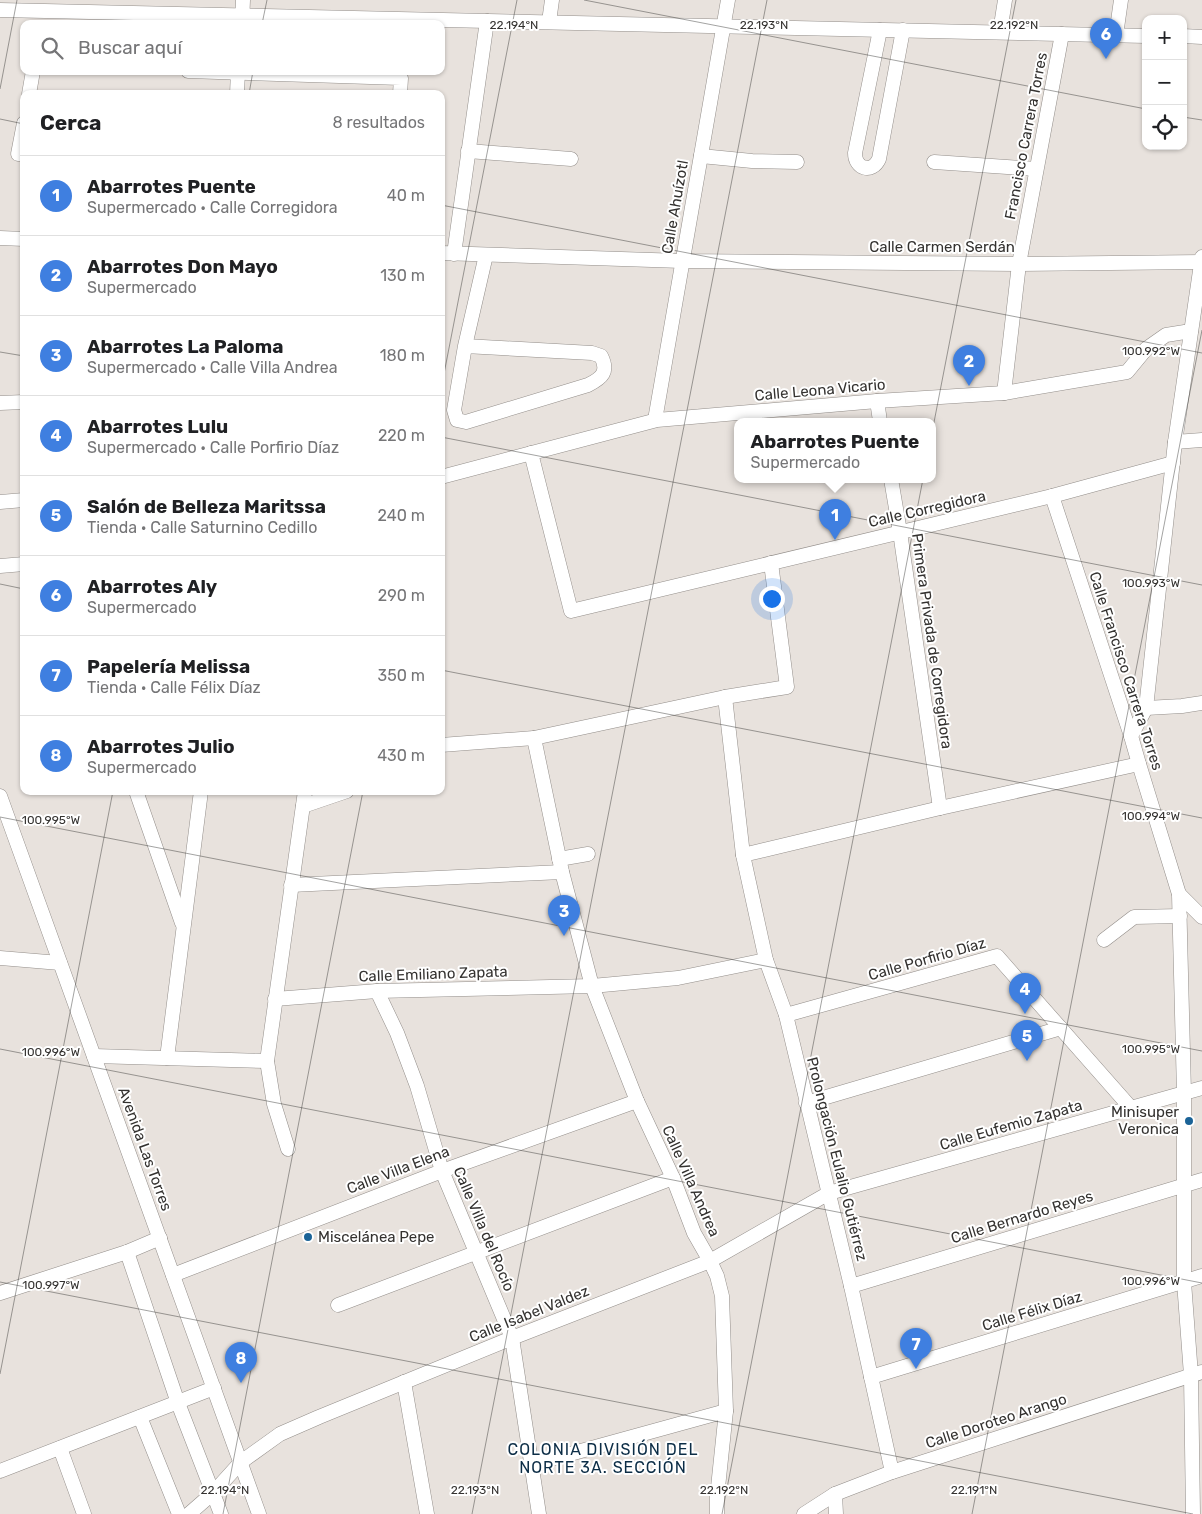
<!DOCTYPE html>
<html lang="es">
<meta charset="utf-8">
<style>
:root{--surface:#fff;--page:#f6f6f6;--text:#202124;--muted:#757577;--line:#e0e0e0;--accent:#1b6397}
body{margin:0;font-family:Rubik,sans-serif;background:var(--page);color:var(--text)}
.controls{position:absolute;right:15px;top:15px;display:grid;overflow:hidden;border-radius:10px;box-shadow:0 1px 4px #0004}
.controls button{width:45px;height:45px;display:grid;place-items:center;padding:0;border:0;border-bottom:1px solid var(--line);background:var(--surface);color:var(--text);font:25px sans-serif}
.you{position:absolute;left:771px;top:598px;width:18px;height:18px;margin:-12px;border:4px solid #fff;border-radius:50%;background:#1a73e8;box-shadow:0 0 0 8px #1a73e833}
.badge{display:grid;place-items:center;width:32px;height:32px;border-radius:50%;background:var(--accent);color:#fff;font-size:16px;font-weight:700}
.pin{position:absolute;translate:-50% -41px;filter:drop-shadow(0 1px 2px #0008)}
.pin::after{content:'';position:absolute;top:26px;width:18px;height:15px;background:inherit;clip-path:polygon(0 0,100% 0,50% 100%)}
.popup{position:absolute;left:734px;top:418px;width:202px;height:65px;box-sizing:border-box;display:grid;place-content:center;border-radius:10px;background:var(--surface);filter:drop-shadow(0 1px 4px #0005);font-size:16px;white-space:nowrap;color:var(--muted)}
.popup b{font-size:19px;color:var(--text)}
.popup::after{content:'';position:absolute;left:50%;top:100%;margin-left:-10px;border:10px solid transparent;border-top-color:var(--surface)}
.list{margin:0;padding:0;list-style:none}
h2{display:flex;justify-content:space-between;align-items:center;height:65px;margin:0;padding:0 20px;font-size:21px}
h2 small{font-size:16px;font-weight:400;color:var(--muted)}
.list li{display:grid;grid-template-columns:32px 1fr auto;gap:15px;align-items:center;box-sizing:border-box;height:80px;padding:0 20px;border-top:1px solid var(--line)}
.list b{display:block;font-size:19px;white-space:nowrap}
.list p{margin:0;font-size:16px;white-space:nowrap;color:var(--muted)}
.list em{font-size:16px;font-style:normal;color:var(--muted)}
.icon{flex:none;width:28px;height:28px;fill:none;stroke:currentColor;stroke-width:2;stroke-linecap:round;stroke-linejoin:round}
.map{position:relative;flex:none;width:1202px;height:1514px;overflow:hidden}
.search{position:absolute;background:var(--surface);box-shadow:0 1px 4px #0004;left:20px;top:20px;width:425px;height:55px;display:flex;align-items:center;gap:12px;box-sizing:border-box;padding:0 18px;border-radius:10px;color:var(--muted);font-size:19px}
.panel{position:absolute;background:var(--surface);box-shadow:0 1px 4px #0004;left:20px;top:90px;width:425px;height:705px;border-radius:10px}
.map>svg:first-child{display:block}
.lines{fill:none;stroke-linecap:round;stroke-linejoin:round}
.minor-casing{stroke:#938e8a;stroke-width:15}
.minor{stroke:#fff;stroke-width:14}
.ticks{fill:none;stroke:#343230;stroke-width:1;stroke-opacity:0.45}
.poi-dot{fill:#1b6397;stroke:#fff;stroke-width:2}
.labels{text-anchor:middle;stroke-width:4;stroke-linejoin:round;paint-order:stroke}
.street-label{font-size:15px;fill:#343230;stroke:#fff}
.poi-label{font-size:15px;fill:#343230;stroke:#fff;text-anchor:end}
.neighbourhood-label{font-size:16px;letter-spacing:1px;fill:#0c2d46;stroke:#fff}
.ticks-label{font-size:12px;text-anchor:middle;fill:#343230;stroke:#fff;stroke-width:4;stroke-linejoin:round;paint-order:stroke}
</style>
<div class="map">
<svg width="1202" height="1514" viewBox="0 0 1202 1514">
<rect width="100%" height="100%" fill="#e8e2dd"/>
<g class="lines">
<defs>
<g id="minor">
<polyline points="0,10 1146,36"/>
<polyline points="549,22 552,0"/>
<polyline points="242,23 243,0"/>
<path d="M880 30 855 153C855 169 872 174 879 159L903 30"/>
<polyline points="1000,32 1005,0"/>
<polyline points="1116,35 1121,0"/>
<polyline points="1183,36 1202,37"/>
<polyline points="188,71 401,78 400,94"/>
<polyline points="29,94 33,71"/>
<polyline points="237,94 238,71"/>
<polyline points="24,123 18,154 24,154"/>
<polyline points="468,151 571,159"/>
<polyline points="701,156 752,161 797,162"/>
<polyline points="934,162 1036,169"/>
<polyline points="0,238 24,239"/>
<polyline points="441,253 682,261 1019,264 1202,262"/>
<polyline points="454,254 487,21"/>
<path d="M465 346 592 353 601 356C609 372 602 378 588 385L466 422 457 420 454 410 465 346 486 255"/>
<polyline points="1004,393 1019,264 1062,34"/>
<polyline points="877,401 880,421"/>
<polyline points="0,403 24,402"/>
<polyline points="655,420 728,0"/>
<polyline points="1175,442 1202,440"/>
<polyline points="531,453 571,611 1052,496 1173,463"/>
<polyline points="441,477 657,420 877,401 1004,393 1127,372 1146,349 1166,335 1191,331"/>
<polyline points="891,479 900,532 940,808"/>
<polyline points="1052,496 1131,736 1139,764 1179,894 1184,1093 1184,1282 1191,1375 1193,1514"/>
<polyline points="0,502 24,500"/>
<polyline points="0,566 24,564"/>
<polyline points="725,697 743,855 766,960 786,1015 851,1286 892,1472"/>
<polyline points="1146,708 1182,706 1202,703"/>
<polyline points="1131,736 1146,708 1175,442 1202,257"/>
<polyline points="534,738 562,872 592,986 637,1101 673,1178 694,1233 710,1261 717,1276 722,1296 726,1411 717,1497 717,1514"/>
<polyline points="441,745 534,738 725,697 787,687 771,563"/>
<polyline points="136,791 182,923"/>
<polyline points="0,796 259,1514"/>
<polyline points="303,806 347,791"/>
<polyline points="743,855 940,808 1139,764"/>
<polyline points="559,859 588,854"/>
<polyline points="291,885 562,872"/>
<polyline points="1179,894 1202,917"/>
<polyline points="1104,940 1134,917 1180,916"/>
<polyline points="0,958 60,963"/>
<polyline points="377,991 397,1033 417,1086 442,1171 512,1338 539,1514"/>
<polyline points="275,999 377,991 592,986 678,978 766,960"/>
<polyline points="786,1015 997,956 1131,1108"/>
<polyline points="94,1056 267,1061"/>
<polyline points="167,1058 201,791"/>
<polyline points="806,1103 1061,1028"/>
<polyline points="288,1149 274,1104 267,1061 305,791"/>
<polyline points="127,1252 178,1403 221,1514"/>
<polyline points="173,1275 442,1171 637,1101"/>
<polyline points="851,1286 1202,1180"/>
<polyline points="0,1293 127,1252 160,1238"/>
<polyline points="338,1305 673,1178"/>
<polyline points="871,1377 1202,1276"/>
<polyline points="404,1382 427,1514"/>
<polyline points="140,1417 179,1514"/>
<polyline points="60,1448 84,1514"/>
<polyline points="530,1465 726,1411"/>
<polyline points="0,1471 214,1388"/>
<polyline points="835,1494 836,1514"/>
<polyline points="189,1514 213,1493 241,1462 280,1434 319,1417 512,1338 710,1261 829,1193 1202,1088"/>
<polyline points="804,1514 835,1494 892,1472 1202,1372"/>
</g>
</defs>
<use href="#minor" class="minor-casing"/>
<use href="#minor" class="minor"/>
</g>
<path class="ticks" d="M584 0 1146 109M262 24 267 0M0 89 17 0M249 94 253 71M1183 117 1202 120M0 119 24 124M441 205 1202 353M0 352 24 356M441 389 517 0M441 437 1202 585M0 584 24 589M441 670 1202 818M0 817 1202 1051M0 1049 1202 1283M0 1282 1193 1514M0 1374 113 791M223 1514 363 791M472 1514 767 0M722 1514 1016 0M972 1514 1202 330"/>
<g class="poi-dot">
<circle cx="1189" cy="1121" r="5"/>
<circle cx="308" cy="1237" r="5"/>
</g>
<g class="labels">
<g class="street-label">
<text transform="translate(1026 136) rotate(-79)" y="5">Francisco Carrera Torres</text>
<text transform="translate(675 207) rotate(-80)" y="5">Calle Ahuízotl</text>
<text x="942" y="252">Calle Carmen Serdán</text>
<text transform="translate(820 390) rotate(-5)" y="5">Calle Leona Vicario</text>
<text transform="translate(927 509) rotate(-13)" y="5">Calle Corregidora</text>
<text transform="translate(932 641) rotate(82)" y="5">Primera Privada de Corregidora</text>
<text transform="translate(1126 671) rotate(72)" y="5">Calle Francisco Carrera Torres</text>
<text transform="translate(927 959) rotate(-16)" y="5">Calle Porfirio Díaz</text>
<text transform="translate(433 974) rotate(-2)" y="5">Calle Emiliano Zapata</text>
<text transform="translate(1011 1125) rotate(-16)" y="5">Calle Eufemio Zapata</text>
<text transform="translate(145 1149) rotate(70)" y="5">Avenida Las Torres</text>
<text transform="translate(837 1159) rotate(76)" y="5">Prolongación Eulalio Gutiérrez</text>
<text transform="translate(398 1170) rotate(-21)" y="5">Calle Villa Elena</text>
<text transform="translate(691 1181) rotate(66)" y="5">Calle Villa Andrea</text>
<text transform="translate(1022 1217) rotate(-17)" y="5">Calle Bernardo Reyes</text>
<text transform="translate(484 1229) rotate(67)" y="5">Calle Villa del Rocío</text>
<text transform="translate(1032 1311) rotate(-17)" y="5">Calle Félix Díaz</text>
<text transform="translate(529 1314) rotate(-22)" y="5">Calle Isabel Valdez</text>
<text transform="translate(996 1421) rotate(-18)" y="5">Calle Doroteo Arango</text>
</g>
<g class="poi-label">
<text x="1179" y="1117">Minisuper<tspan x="1179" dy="17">Veronica</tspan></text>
<text x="318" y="1242" text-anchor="start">Miscelánea Pepe</text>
</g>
<g class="neighbourhood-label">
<text x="603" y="1455">COLONIA DIVISIÓN DEL<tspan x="603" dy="18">NORTE 3A. SECCIÓN</tspan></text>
</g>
</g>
<g class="ticks-label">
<text x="514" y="29">22.194°N</text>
<text x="764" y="29">22.193°N</text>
<text x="1014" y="29">22.192°N</text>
<text x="1151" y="355">100.992°W</text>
<text x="1151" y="587">100.993°W</text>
<text x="1151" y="820">100.994°W</text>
<text x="51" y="824">100.995°W</text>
<text x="1151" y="1053">100.995°W</text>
<text x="51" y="1056">100.996°W</text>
<text x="1151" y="1285">100.996°W</text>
<text x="51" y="1289">100.997°W</text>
<text x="225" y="1494">22.194°N</text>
<text x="475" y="1494">22.193°N</text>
<text x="724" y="1494">22.192°N</text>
<text x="974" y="1494">22.191°N</text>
</g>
</svg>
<div class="controls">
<button>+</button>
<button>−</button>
<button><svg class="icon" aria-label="locate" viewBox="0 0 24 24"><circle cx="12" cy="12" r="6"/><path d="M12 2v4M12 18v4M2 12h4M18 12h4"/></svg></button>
</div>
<div class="you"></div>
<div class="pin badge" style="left:835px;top:540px;background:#3f7fe0">1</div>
<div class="popup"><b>Abarrotes Puente</b>Supermercado</div>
<div class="pin badge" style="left:969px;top:386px;background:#3f7fe0">2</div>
<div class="pin badge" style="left:564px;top:936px;background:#3f7fe0">3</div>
<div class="pin badge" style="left:1025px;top:1014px;background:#3f7fe0">4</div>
<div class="pin badge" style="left:1027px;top:1061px;background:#3f7fe0">5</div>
<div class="pin badge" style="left:1106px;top:59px;background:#3f7fe0">6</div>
<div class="pin badge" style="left:916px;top:1369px;background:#3f7fe0">7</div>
<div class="pin badge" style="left:241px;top:1383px;background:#3f7fe0">8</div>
<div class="search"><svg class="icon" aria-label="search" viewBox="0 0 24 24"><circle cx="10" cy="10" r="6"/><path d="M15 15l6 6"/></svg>Buscar aquí</div>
<section class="panel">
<h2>Cerca<small>8 resultados</small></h2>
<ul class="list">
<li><span class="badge" style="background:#3f7fe0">1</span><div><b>Abarrotes Puente</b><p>Supermercado · Calle Corregidora</p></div><em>40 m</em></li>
<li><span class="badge" style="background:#3f7fe0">2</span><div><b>Abarrotes Don Mayo</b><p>Supermercado</p></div><em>130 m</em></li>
<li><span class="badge" style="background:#3f7fe0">3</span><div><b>Abarrotes La Paloma</b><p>Supermercado · Calle Villa Andrea</p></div><em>180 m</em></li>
<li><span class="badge" style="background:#3f7fe0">4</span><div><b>Abarrotes Lulu</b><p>Supermercado · Calle Porfirio Díaz</p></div><em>220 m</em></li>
<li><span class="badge" style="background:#3f7fe0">5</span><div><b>Salón de Belleza Maritssa</b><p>Tienda · Calle Saturnino Cedillo</p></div><em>240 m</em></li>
<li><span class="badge" style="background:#3f7fe0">6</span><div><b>Abarrotes Aly</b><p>Supermercado</p></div><em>290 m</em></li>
<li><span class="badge" style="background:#3f7fe0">7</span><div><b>Papelería Melissa</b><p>Tienda · Calle Félix Díaz</p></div><em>350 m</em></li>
<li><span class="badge" style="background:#3f7fe0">8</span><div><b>Abarrotes Julio</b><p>Supermercado</p></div><em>430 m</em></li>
</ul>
</section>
</div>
